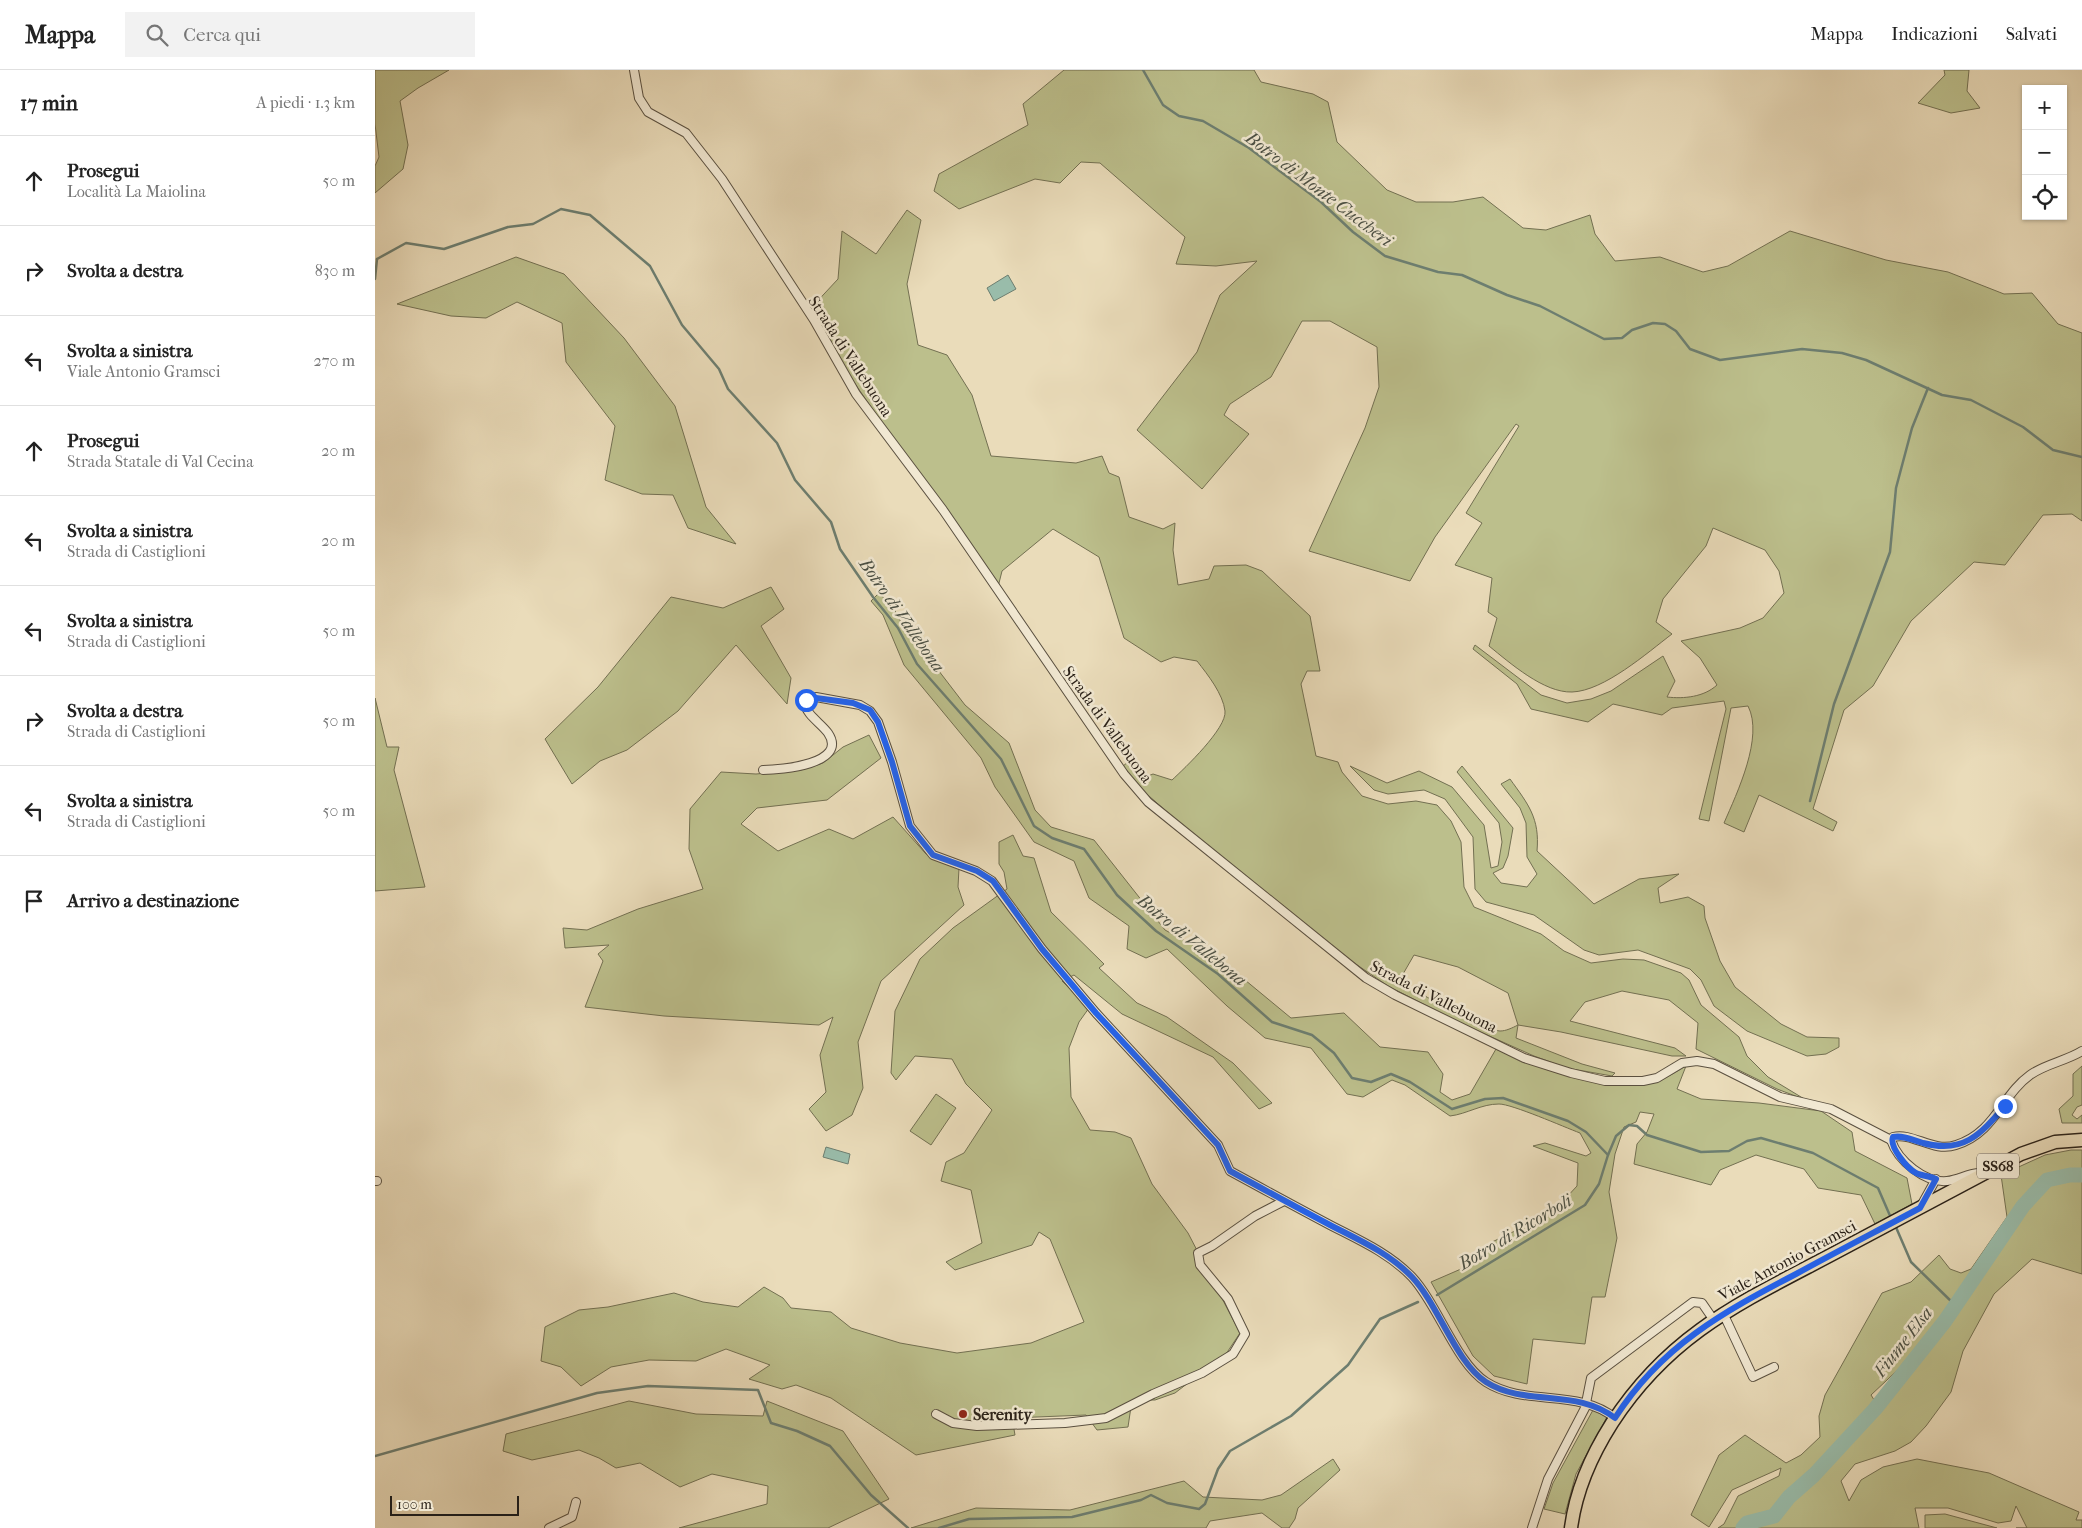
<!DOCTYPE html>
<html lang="it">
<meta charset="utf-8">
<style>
:root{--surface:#fff;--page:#f2f2f2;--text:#222;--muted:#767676;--line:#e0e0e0}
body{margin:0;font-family:"IM FELL French Canon",serif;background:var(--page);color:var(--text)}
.controls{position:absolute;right:15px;top:15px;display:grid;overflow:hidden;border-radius:0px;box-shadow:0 1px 4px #0004}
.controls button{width:45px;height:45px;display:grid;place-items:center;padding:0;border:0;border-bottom:1px solid var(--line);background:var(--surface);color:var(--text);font:25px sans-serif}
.scale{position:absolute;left:15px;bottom:12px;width:129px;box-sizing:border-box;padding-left:5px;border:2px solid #2a2118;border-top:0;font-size:14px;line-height:18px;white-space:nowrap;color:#2a2118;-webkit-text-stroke:4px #f1e8d2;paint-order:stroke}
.stop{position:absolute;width:15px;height:15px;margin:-11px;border:4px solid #2563eb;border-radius:50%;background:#fff}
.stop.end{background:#2563eb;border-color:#fff;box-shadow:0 1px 5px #0008}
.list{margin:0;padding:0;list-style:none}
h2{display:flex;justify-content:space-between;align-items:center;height:65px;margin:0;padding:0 20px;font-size:21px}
h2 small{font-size:16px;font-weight:400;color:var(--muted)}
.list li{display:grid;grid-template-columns:32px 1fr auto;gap:15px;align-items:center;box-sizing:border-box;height:90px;padding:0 20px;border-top:1px solid var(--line)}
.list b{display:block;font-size:19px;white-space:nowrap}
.list p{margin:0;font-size:16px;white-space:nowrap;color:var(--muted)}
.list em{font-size:16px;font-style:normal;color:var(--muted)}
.icon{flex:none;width:28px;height:28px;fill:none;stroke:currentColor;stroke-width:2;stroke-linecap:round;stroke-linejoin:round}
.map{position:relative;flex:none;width:1707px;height:1458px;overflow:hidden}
header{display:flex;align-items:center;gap:30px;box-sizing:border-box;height:70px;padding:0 25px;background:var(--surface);border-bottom:1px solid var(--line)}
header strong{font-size:24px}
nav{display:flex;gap:28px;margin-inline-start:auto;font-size:18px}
.search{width:350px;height:45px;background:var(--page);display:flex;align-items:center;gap:12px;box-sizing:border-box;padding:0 18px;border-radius:0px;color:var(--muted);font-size:19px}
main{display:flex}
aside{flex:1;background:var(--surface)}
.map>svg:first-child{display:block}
.green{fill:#bcbf8c;stroke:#737052;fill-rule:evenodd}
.water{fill:#99bcaa;stroke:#6d7e70}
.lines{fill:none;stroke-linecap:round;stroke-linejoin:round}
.stream{stroke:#6d7e70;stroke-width:2.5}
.river{stroke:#99bcaa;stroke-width:15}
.minor-casing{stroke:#5a5040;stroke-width:10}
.primary-casing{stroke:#2a2118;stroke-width:15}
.minor{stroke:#f1e8d2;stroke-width:8}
.primary{stroke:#eadcba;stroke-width:12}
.route{stroke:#2563eb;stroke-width:6}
.poi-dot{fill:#8f2418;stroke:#f1e8d2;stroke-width:2}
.labels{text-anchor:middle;stroke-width:5;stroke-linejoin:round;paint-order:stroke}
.shield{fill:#f1e8d2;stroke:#665d50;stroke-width:1}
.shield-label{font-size:15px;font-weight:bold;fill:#2a2118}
.street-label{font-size:16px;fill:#2a2118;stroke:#f1e8d2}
.poi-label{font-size:16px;font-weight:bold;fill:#2a2118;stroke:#f1e8d2;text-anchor:start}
.water-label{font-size:18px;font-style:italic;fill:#4b5044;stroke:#f1e8d2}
</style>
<header>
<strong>Mappa</strong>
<div class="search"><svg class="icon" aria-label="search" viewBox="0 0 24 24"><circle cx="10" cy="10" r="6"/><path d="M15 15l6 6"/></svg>Cerca qui</div>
<nav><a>Mappa</a><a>Indicazioni</a><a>Salvati</a></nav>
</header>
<main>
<aside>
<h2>17 min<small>A piedi · 1.3 km</small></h2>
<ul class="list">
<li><svg class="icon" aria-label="ahead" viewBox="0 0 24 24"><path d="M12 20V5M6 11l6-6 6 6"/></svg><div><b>Prosegui</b><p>Località La Maiolina</p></div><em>50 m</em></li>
<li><svg class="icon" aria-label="right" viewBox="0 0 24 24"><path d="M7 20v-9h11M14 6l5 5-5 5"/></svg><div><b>Svolta a destra</b></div><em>830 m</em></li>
<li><svg class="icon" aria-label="left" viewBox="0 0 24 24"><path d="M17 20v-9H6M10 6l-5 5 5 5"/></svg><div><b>Svolta a sinistra</b><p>Viale Antonio Gramsci</p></div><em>270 m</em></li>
<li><svg class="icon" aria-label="ahead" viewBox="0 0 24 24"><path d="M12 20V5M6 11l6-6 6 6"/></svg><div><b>Prosegui</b><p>Strada Statale di Val Cecina</p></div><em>20 m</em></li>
<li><svg class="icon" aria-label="left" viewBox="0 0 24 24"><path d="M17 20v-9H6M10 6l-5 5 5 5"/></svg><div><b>Svolta a sinistra</b><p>Strada di Castiglioni</p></div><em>20 m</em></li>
<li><svg class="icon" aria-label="left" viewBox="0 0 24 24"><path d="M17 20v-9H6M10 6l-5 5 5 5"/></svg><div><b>Svolta a sinistra</b><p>Strada di Castiglioni</p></div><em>50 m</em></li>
<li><svg class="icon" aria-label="right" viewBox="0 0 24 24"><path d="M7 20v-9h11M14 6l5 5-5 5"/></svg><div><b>Svolta a destra</b><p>Strada di Castiglioni</p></div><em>50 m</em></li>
<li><svg class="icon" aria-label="left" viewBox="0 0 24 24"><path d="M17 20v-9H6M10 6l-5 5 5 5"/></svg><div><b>Svolta a sinistra</b><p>Strada di Castiglioni</p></div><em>50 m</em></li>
<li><svg class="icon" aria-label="arrive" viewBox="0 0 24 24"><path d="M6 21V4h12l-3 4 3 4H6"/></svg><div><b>Arrivo a destinazione</b></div></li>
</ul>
</aside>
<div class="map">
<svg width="1707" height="1458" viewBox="0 0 1707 1458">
<rect width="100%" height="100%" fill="#eadcba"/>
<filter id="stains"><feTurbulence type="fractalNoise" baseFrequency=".004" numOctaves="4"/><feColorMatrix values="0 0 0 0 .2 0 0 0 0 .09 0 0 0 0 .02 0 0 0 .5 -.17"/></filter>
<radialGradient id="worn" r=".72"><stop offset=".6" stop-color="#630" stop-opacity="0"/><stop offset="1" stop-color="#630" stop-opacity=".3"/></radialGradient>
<g class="green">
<polygon points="0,0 74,0 43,18 25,31 33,75 28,99 0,123 0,96 4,87 0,54"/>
<path d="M689 0H879L886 12 938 24 953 32 962 72 1012 120 1041 132H1078L1108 127 1148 158 1171 160 1215 145 1220 164 1240 191 1285 187 1328 202 1353 196 1415 161 1511 190 1573 202 1629 224 1657 223 1683 254 1707 263V451L1697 444 1668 445 1630 495 1599 492 1536 551 1498 616 1469 640 1438 739 1462 752 1458 761 1384 725 1369 762 1349 753C1362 723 1389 667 1373 636L1356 638 1334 751 1324 749 1351 639 1349 631 1297 638 1287 645 1238 634 1213 652 1156 639 1142 614 1098 579 1100 575 1166 625 1192 633 1216 629 1236 621 1288 586 1300 611 1292 627C1309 629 1329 627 1342 615L1325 588 1306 571 1365 558 1388 548 1409 523 1404 501 1390 480 1338 458 1331 476 1288 529 1281 552 1297 564C1272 583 1229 621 1197 622 1169 623 1135 593 1114 576L1122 548 1113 542 1117 508 1080 495 1107 453 1091 443 1144 356 1141 354 1060 467 1035 511 934 481 990 358 1004 317 1002 277 955 251H927L896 307 855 334 849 345 874 364 827 419 762 360 822 282 845 225 882 191 841 196 801 194 810 167 725 93 706 92 685 113 660 109 584 139 559 121 564 104 653 55 648 34Z"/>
<polygon points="1569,0 1594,0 1592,21 1605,38 1576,43 1543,33 1570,5"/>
<path d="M532 140 546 150 532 214 543 275 572 285 597 325 616 386 701 393 727 386 734 403 744 407 754 447 788 459 800 453 798 480 803 515 834 509 839 496 871 495 887 501 935 546 945 601H932L926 614 941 686 963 692 967 702 987 726 1013 734 1041 731 1062 735 1076 751 1086 772 1089 817 1099 837 1166 864 1189 881 1216 893 1248 889 1269 890 1306 903 1314 910 1326 935 1364 967 1372 986 1393 1007 1431 1030 1402 1019 1321 979 1323 953 1294 930 1247 921 1210 932 1195 951 1300 978 1311 986H1297L1186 962 1143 955 1141 968 1207 994 1240 1003 1237 1006 1192 998 1159 986 1083 952 1013 916 963 882 824 770 766 719 748 696 757 689 761 702 768 708 778 704 797 710C810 698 852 658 850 641 848 624 833 605 822 591L799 587 786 592 749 568 724 487 678 459 627 501 622 521 474 305 436 238 463 209 467 161 501 184ZM1039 885 1083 897 1133 923 1143 955C1137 958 1131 961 1125 961 1105 960 1044 922 1024 911Z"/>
<polygon points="141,187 189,204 249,268 300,336 331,437 361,474 313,458 298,425 267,424 230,410 240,356 191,292 187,253 142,232 111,248 76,246 22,234"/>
<polygon points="396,517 409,539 386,556 416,608 412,634 361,575 303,641 252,680 225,691 197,714 170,669 223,617 296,527 348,538"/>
<path d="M503 524 516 532 524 549 590 635 634 673 660 740 676 757 719 770 790 860 847 891 916 948 969 943 1005 977 1053 982 1068 1004 1065 1022 1077 1030 1095 1024 1121 979C1162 998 1205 1013 1250 1014 1258 1014 1266 1015 1273 1014 1287 1011 1299 1003 1311 996L1302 1019 1326 1029 1384 1033 1446 1041 1477 1062 1480 1081 1532 1108 1537 1134 1500 1154 1486 1125 1443 1118 1429 1099 1381 1085 1345 1100 1336 1115 1259 1094 1262 1074 1272 1062 1279 1044 1265 1042 1261 1052 1249 1057 1240 1084 1234 1122 1242 1168 1230 1227H1217L1210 1274 1158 1269 1152 1314 1119 1306 1098 1286 1056 1212 1109 1189 1113 1174 1177 1143 1202 1116 1203 1093 1158 1076 1170 1073 1211 1086 1216 1083 1205 1063C1189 1057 1137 1034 1124 1034 1106 1034 1092 1044 1075 1046L1030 1015 1017 1010 988 1027 972 1024 936 978 890 968 852 936 792 879 771 888 752 879 754 856 714 828 699 791 659 772 620 717 606 688 529 595 508 545 496 531Z"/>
<polygon points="0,628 12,677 24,677 19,700 50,817 0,821"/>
<polygon points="494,665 506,688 452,730 382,738 366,754 403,781 454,759 478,769 518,747 551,784 584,798 583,817 589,835 506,911 483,972 488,1018 477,1045 451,1061 434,1039 451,1022 445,985 458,947 444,955 289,946 210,937 228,891 223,884 234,875 190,878 188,858 212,860 263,839 328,819 314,779 315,739 346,702 381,704 426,700 448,693 468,677"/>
<path d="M975 696 1012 713 1044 701 1077 717 1109 755 1116 798 1123 796 1127 772 1124 753 1082 702 1087 696 1138 758 1133 786 1128 798 1118 803 1126 813 1152 817 1162 804 1152 787 1151 753 1145 738 1126 714 1135 709C1153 734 1165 748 1162 781L1219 834 1264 809 1304 804 1283 818 1285 833 1313 827 1329 836 1330 848 1345 891 1360 917 1406 954 1432 967 1464 968V977L1451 984 1432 986 1372 961 1339 936 1326 910 1315 899 1263 880 1224 885 1209 880 1159 845 1111 832 1100 819 1098 767 1070 729 1049 720 1013 724 999 720Z"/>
<polygon points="638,765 648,786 659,788 676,842 729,894 724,898 762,933 792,947 858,993 897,1033 884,1039 838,987 747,944 699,905 687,911 714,938 704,952 694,978 696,1027 715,1060 740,1062 756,1068 777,1114 813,1163 865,1263 851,1284 800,1323 780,1330 757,1330 753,1357 722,1360 711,1345 637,1348 640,1365 541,1385 456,1328 421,1315 407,1319 374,1309 395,1295 351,1279 321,1291 274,1290 236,1297 206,1316 186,1297 166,1291 170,1257 204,1240 233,1237 299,1223 328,1232 363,1237 389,1217 408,1228 416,1238 456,1242 476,1258 525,1273 582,1283 656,1273 709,1252 675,1169 664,1162 657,1175 580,1200 571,1192 607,1173 596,1120 566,1111 571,1092 589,1083 617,1040 591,1014 577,989 540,986 521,1010 516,1003 520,941 545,889 578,858 632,819 629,802 624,794 624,772"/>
<polygon points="1707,996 1707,1035 1702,1037 1697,1045 1702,1049 1707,1045 1707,1053 1687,1053 1684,1039 1698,1026 1698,1004"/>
<polygon points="561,1024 581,1038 556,1075 535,1061"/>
<path d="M1696 1080H1707V1204L1657 1189 1619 1224 1588 1281 1576 1322 1551 1356 1536 1372 1520 1381 1480 1394 1466 1411 1474 1431 1486 1410 1508 1397 1542 1389 1614 1403 1704 1442 1701 1450H1707V1458H1641H1652L1641 1436 1636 1451 1623 1453 1573 1438H1540L1544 1458H1343L1349 1454 1363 1426 1404 1406 1406 1398 1357 1420 1334 1457 1316 1445 1344 1385 1370 1365 1411 1393 1426 1385 1445 1367 1444 1346 1450 1325 1507 1223 1536 1212 1564 1185 1575 1199 1586 1203 1596 1199 1632 1147 1626 1105 1670 1085ZM1545 1279 1549 1283 1503 1336 1496 1325Z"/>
<polygon points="254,1331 321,1344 388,1346 392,1331 468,1361 514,1429 453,1458 304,1458 392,1434 393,1416 337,1404 305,1417 265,1393 241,1398 224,1388 204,1380 157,1390 128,1381 131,1364"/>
<polygon points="1218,1340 1232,1347 1201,1404 1190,1444 1169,1439 1178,1413"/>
<polygon points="958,1389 965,1400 923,1438 920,1449 914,1458 907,1458 887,1443 835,1451 831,1458 536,1458 601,1438 695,1440 809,1411 828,1427 887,1430 906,1425"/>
<polygon points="1570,1444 1622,1458 1550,1458 1550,1445"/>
</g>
<g class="water">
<polygon points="633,205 641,219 619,231 612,218"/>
<polygon points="451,1077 475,1084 473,1094 448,1087"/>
</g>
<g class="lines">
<g class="stream">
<polyline points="768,0 788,35 804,46 828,51 874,78 946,132 978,162 1010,186 1063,202 1087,205 1132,225 1165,236 1229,269 1247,268 1257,260 1278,253 1290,254 1301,261 1315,279 1345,290 1427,279 1467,283 1491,290 1567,325 1596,330 1648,357 1678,380 1707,387"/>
<polyline points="2,189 31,173 69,179 133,157 158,154 186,139 215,145 275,196 307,255 344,299 353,319 402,373 420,410 456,452 465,479 498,527 523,558 542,594 626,689 659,756 677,768 709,779 742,825 781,861 843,904 897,952 937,965 959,983 977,1008 996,1012 1016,1004 1035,1012 1077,1039 1110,1029 1128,1028 1193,1051 1211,1062 1233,1085 1241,1066 1254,1055 1262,1056 1272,1065 1326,1082 1354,1081 1372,1071 1386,1068 1438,1083 1503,1118 1516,1148"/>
<polyline points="0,209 2,189"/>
<polyline points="1435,731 1459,634 1515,482 1521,418 1537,358 1553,318"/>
<polyline points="1520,1155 1536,1192 1580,1235"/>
<polyline points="1062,1225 1210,1135 1224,1114 1233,1085"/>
<polyline points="0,1386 222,1323 273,1316 383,1320 396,1353 422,1361 455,1376 496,1425 533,1458"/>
<polyline points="564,1458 594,1449 697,1447 766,1430 776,1425 792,1433 824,1439 830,1434 843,1399 855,1381 916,1346 973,1295 1005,1249 1043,1232"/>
</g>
<polyline class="river" points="1368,1458 1372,1453 1399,1446 1414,1427 1439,1405 1500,1339 1570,1251 1648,1136 1672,1110 1695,1105 1707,1105"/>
<defs>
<g id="minor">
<polyline points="259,0 264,28 273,42 311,63 347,109 439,250 481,324 568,440 749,704 773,732 991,908 1020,925 1149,988 1196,1003 1230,1011 1268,1011 1282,1008 1307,993 1322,991 1339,994 1405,1027 1456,1039 1516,1070"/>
<path d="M388 700C406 700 474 694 453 663 446 653 431 645 430 633L433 629 441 627 485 635 495 641 503 652 517 692 535 756 558 785 601 801 617 811 667 879 721 943 843 1075 855 1101C888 1119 921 1137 955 1155 984 1170 1014 1183 1037 1207 1063 1235 1081 1293 1111 1312 1150 1337 1203 1318 1240 1348"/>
<path d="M1516 1070 1518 1067C1538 1062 1558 1083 1581 1075 1620 1063 1627 1025 1655 1005 1670 994 1691 991 1707 981"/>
<path d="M1516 1070C1523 1091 1550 1113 1572 1111 1583 1110 1592 1104 1603 1103"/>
<polyline points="0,1111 2,1111"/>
<polyline points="1546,1136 1561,1109"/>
<polyline points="1348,1243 1378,1307 1399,1297"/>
<polyline points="561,1344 578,1353 602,1356 690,1353 731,1348 778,1324 827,1303 858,1284 870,1264 853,1229 825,1195 823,1183 837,1176 880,1146 909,1131"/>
<polyline points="174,1458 197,1447 201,1432"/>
<polyline points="1157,1458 1173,1409 1210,1338 1216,1308 1318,1232 1327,1233 1338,1249"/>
</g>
<path id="primary" d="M1196 1458C1201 1419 1216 1386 1237 1353 1298 1259 1374 1229 1469 1178 1528 1147 1587 1115 1646 1084L1680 1072 1707 1070"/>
</defs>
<use href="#minor" class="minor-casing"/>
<use href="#primary" class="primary-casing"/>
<use href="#minor" class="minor"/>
<use href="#primary" class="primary"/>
</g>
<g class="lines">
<path class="route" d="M431 630 441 628 478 633 495 640 503 652 517 692 535 756 558 785 602 801 618 811 667 879 721 943 843 1075 855 1101C888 1119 921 1137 955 1155 984 1170 1014 1183 1037 1207 1063 1234 1081 1293 1111 1312 1150 1337 1202 1318 1240 1348 1286 1276 1348 1242 1421 1204 1463 1181 1504 1160 1545 1138L1561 1109C1555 1106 1547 1106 1541 1103 1532 1098 1514 1077 1518 1067 1528 1065 1538 1070 1548 1073 1588 1084 1605 1065 1630 1036"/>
</g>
<circle class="poi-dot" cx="588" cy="1344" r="5"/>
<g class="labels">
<rect class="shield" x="1602" y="1083.5" width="42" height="25" rx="4"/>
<g class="shield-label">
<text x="1623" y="1101">SS68</text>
</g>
<g class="street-label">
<text transform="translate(476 286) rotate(57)" y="6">Strada di Vallebuona</text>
<text transform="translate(733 654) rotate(54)" y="6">Strada di Vallebuona</text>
<text transform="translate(1059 926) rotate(27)" y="6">Strada di Vallebuona</text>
<text transform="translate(1412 1190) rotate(-28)" y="6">Viale Antonio Gramsci</text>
</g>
<g class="poi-label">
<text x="598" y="1350">Serenity</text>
</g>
<g class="water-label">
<text transform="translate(944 119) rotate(37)" y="6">Botro di Monte Cuccheri</text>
<text transform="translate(527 545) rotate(55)" y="6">Botro di Vallebona</text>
<text transform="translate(817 870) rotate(39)" y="6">Botro di Vallebona</text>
<text transform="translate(1140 1162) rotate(-31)" y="6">Botro di Ricorboli</text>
<text transform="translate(1528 1272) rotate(-52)" y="6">Fiume Elsa</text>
</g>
</g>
<rect width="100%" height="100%" filter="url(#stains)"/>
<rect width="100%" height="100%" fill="url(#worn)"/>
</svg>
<div class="controls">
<button>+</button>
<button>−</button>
<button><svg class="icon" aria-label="locate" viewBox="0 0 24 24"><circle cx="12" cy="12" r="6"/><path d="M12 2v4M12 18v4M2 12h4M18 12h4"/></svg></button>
</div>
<div class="scale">100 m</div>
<div class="stop" style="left:431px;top:630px"></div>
<div class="stop end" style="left:1630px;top:1036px"></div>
</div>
</main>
